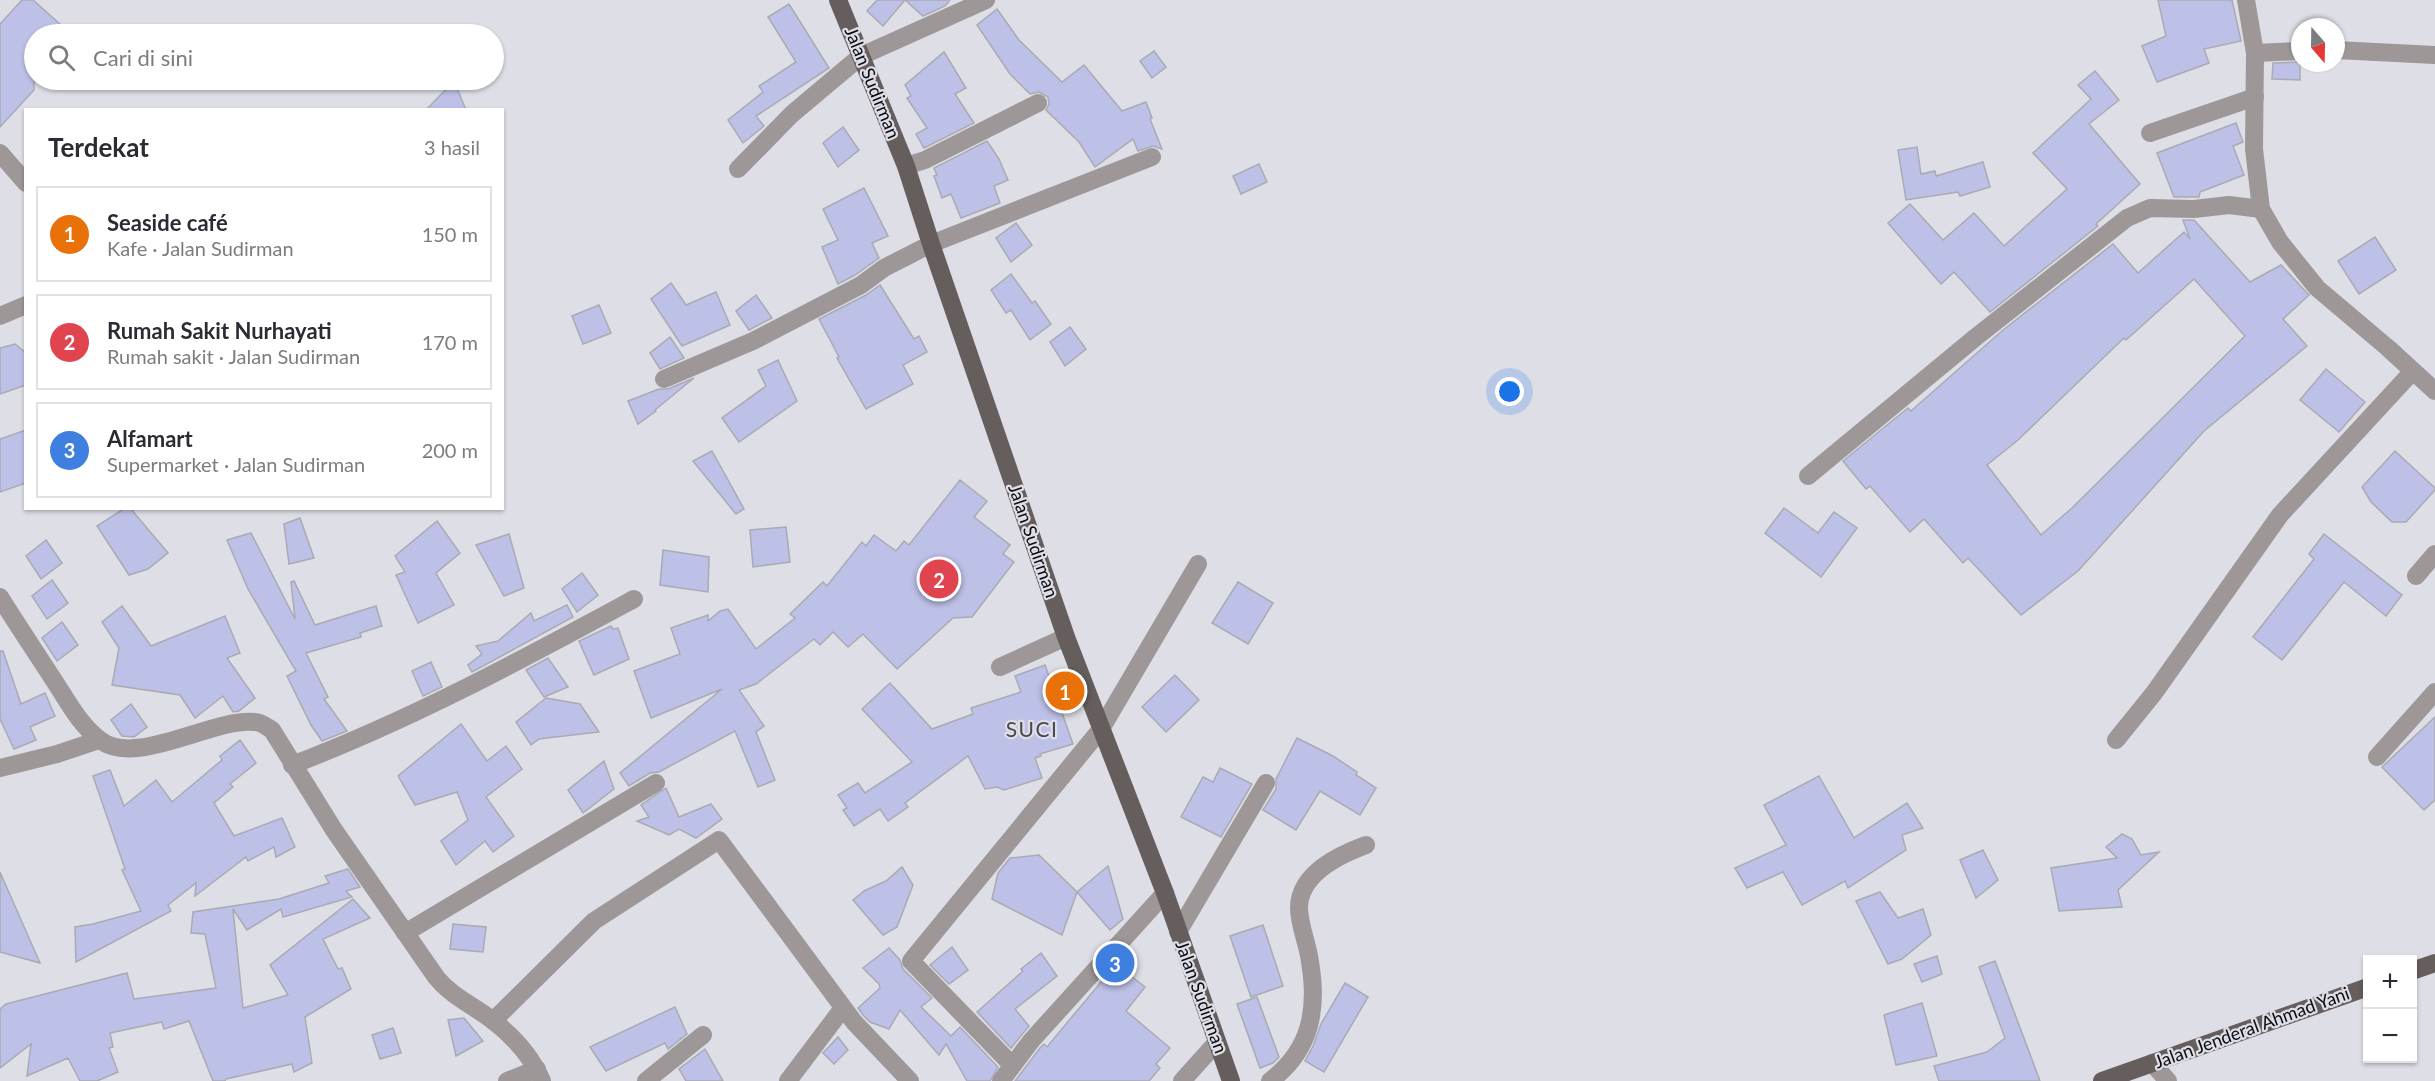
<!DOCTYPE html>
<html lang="id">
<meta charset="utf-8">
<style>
:root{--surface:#fff;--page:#f7f7f7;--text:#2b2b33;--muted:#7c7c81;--line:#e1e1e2;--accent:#111827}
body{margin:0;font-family:Lato,sans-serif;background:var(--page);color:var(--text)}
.controls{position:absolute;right:18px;bottom:18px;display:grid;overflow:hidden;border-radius:0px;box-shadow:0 2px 4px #0004}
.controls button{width:54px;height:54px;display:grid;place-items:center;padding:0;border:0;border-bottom:2px solid var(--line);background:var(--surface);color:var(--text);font:30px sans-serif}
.compass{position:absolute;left:2291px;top:18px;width:54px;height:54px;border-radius:50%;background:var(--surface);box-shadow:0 2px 4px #0004;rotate:160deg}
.you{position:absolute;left:1510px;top:392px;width:21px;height:21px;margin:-15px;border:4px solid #fff;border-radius:50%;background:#1a73e8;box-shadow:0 0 0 9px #1a73e833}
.badge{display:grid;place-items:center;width:39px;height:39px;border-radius:50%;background:var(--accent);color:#fff;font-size:20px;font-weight:700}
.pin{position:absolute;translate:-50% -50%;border:3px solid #fff;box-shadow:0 2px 6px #0006}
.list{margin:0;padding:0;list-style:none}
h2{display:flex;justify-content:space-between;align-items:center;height:78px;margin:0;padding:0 24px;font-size:26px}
h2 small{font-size:20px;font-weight:400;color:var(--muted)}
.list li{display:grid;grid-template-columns:39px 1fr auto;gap:18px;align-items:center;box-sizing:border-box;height:96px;margin:0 12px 12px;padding:0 12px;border:2px solid var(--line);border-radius:0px}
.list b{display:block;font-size:22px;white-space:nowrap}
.list p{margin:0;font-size:20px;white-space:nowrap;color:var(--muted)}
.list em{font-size:20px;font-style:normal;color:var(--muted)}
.icon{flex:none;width:33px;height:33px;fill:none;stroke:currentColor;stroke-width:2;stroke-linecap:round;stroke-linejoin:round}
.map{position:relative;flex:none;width:2435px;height:1081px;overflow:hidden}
.search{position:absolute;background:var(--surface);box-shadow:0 2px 4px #0004;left:24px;top:24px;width:480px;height:66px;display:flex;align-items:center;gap:15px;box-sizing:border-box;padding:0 21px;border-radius:33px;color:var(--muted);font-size:22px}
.panel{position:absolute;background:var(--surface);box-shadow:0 2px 4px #0004;left:24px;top:108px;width:480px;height:402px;border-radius:0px}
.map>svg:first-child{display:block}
.building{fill:#bdc1e7;stroke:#a9aab3;stroke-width:1.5;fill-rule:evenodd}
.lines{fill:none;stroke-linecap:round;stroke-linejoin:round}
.minor{stroke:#9d9897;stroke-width:18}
.major{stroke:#655e5c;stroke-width:18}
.labels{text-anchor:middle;stroke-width:4.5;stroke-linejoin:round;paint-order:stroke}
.street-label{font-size:18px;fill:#0b0b0e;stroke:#dedee7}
.quarter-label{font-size:21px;letter-spacing:1.5px;fill:#47474e;stroke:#dedee7}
</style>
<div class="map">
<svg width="2435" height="1081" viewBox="0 0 2435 1081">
<rect width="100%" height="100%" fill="#dedee7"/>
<g class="building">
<polygon points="22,0 33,0 71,34 34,34 34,90 0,127 0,24"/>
<polygon points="877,0 950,0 945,6 923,16 905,0 883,26 867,11"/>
<polygon points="2158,0 2232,0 2241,41 2204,49 2209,63 2157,82 2142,46 2166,36"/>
<polygon points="789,4 829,68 756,116 764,126 743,143 728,120 763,92 759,86 796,62 768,17"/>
<polygon points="997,9 1019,40 1062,82 1084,65 1122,111 1146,102 1152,118 1150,119 1162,149 1153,146 1138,151 1133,139 1095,167 1079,142 1046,110 1049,104 1048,97 1039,92 1030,94 1010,74 977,25"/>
<polygon points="1154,51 1166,67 1152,78 1140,61"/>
<polygon points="944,52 966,88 955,94 974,123 924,148 916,134 927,128 907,98 911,96 905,85"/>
<polygon points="2273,63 2300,62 2300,80 2272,79"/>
<polygon points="2095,71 2119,100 2089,124 2140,184 2096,224 2098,226 1990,312 1954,272 1941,284 1888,223 1910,204 1943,240 1974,213 2004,246 2067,189 2033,153 2091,99 2078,85"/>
<polygon points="454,81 466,110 426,110"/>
<polygon points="2236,123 2243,142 2233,146 2244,175 2200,192 2199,197 2174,197 2157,153"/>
<polygon points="843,127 859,150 838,167 823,143"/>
<polygon points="987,141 999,159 1008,180 994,186 1000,203 961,218 951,194 942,198 934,176 937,175 934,168"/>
<polygon points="1917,147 1921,174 1935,171 1936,176 1983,162 1990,187 1960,196 1958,192 1906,200 1898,150"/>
<polygon points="1259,164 1267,182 1241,194 1233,176"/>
<polygon points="864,188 888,236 872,243 879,258 855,275 838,284 822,247 838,240 823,209"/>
<path d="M2183 220H2194L2250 282 2281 265 2309 295 2283 319 2307 346 2204 431 2078 571 2021 615 1968 558 1963 563 1924 519 1910 532 1870 486 1866 489 1843 461 1908 408 1911 411 2003 330 2113 244 2138 273 2184 232 2190 239ZM2194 279 2245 336 2072 508 2041 535 1987 465 2018 440 2124 338 2126 340Z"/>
<polygon points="1016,223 1032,245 1011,262 996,238"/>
<polygon points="2375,237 2396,270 2359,294 2338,261"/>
<polygon points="1011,274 1032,303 1035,301 1051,324 1030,340 1011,310 1006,313 991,290"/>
<polygon points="671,283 686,305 716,292 730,325 682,346 651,299"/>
<polygon points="880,285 914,339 919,336 927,352 903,365 913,384 866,409 837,358 839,357 819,319 866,295"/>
<polygon points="756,295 772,318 749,330 736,311"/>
<polygon points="599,305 611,333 583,344 572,316"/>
<polygon points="1070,327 1086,349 1065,366 1050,342"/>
<polygon points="670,337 684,358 660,369 650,353"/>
<polygon points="15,344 26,353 26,385 0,394 0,348"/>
<polygon points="778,360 797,401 739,442 722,418 766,386 758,370"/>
<polygon points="2326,369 2365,402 2339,432 2300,400"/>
<polygon points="694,378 655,410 656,411 638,424 628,401 659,389 668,389"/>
<polygon points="26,430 26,483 0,492 0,439"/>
<polygon points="712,451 744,509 736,514 693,461"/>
<polygon points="2395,451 2435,488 2435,490 2406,522 2392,522 2371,502 2362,487"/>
<polygon points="960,480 987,501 974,517 1010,545 1003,554 1014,562 972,617 953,618 897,669 863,634 848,647 833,632 820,645 814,639 756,684 739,690 764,726 756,732 775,780 758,787 735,731 659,772 650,773 629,786 620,773 722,689 651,718 634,671 680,654 671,628 708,615 708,621 720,611 728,609 756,649 795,618 790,614 823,582 827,586 862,542 866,546 874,535 896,551 904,541 909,545"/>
<polygon points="125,508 130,508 168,553 148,569 129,575 97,526"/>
<polygon points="1784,508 1818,533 1834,512 1857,528 1821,577 1765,533"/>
<polygon points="300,518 314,558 289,564 284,524"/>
<polygon points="437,521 460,553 436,573 454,605 418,623 396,575 405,572 395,556"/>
<polygon points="786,527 790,562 753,567 750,530"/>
<polygon points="251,533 295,619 291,582 294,581 315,625 376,606 382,626 360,633 361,637 306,653 328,697 324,699 347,731 322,741 311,725 287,676 296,671 248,589 227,540"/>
<polygon points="509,534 524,588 504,596 476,545"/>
<polygon points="2324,534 2402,595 2386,616 2344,582 2282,660 2253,637 2314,559 2309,554"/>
<polygon points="46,540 62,563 41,579 26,556"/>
<polygon points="663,550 709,557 708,592 660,585"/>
<polygon points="582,573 598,595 577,612 562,589"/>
<polygon points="52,580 68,603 47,619 32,596"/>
<polygon points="1238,582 1273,603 1248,644 1212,623"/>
<polygon points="567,605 573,617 472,672 468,665 482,654 476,646 498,641 531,613 534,621"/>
<polygon points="122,606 151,646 225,616 240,653 227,658 255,698 239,711 233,712 223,696 195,718 180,695 112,685 119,648 102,622"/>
<polygon points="62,622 78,645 57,661 42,638"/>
<polygon points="611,626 613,629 618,628 629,659 594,675 579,641"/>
<polygon points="0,651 3,651 21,704 45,693 55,716 30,727 36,740 14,749 0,719"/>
<polygon points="548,658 568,687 544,697 526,670"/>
<polygon points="431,662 442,687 423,696 412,671"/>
<polygon points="1045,665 1073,744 1040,754 1041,756 1035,758 1042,778 1004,790 997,787 985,789 968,756 905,803 908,807 888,821 880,809 854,826 843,810 847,808 838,795 858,783 865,793 912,762 862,709 890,683 932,729 973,714 971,708 1021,692 1015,676"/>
<polygon points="1175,675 1199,700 1166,732 1142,707"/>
<polygon points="546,698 580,704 599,732 539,739 531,745 516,722"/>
<polygon points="131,704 147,727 134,737 122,736 111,720"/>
<polygon points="2435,717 2435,800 2424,810 2382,767"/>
<polygon points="461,724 487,761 506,746 522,769 486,797 514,836 493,852 485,841 456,865 441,841 468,820 457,792 415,805 398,776"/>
<polygon points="1297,738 1333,756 1357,772 1356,775 1376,788 1360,815 1320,791 1296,830 1263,810 1276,789 1276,779"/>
<polygon points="240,740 256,763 230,784 233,787 214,803 234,836 282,818 295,847 276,857 274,847 248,861 246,857 195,896 196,883 168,905 171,911 76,962 75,927 93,924 141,911 122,870 125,869 93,776 110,770 124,806 156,780 172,802 222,760 220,756"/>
<polygon points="604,761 614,789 583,813 568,790"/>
<polygon points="1220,768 1252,784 1221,837 1181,817 1203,777 1213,782"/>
<polygon points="1819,776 1854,838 1907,803 1923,828 1902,835 1906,850 1848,888 1845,881 1802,905 1783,872 1747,888 1735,868 1786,845 1764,805"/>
<polygon points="666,788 679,817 711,804 722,819 696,838 679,829 669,835 637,821 649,817 641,805"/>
<polygon points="2122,834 2132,839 2141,855 2159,852 2118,890 2122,907 2059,911 2051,868 2117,858 2106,847"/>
<polygon points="1983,850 1998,880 1976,898 1960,860"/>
<polygon points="1039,855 1077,892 1062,935 992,899 998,873 1010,858"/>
<polygon points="1108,866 1123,919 1110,930 1077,892"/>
<polygon points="902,867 913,885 897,927 883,935 853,900 864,891 886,881"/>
<polygon points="348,869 360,887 346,891 352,897 283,917 281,909 247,930 233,909 243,1008 288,995 270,965 353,899 370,918 323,939 338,969 342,968 351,989 305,1017 312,1063 294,1072 292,1064 226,1079 225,1081 213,1081 189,1021 164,1029 162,1022 110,1033 113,1047 109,1048 118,1072 97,1081 80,1081 68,1058 27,1076 31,1044 0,1068 0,1009 6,1004 127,973 134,999 216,988 205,934 191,933 193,912 279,899 329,883 325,876"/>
<polygon points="0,872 40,963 0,952"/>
<polygon points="1880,892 1898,918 1923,909 1931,935 1902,959 1888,964 1856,901"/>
<polygon points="453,924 486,927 483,952 450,949"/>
<polygon points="1263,925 1283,986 1251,997 1230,936"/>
<polygon points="952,947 968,970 949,984 930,965"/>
<polygon points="889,948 900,960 903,969 932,998 921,1007 951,1036 960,1027 998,1067 990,1081 967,1081 946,1044 939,1055 900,1010 889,1029 870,1022 863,1015 858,1008 880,988 879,984 863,968"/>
<polygon points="1041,953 1057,976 1015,1009 1029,1026 1011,1048 977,1012 1023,971 1021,969"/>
<polygon points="1937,956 1942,974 1922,982 1914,964"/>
<polygon points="1995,961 2040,1081 1939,1081 1934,1066 1987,1052 2005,1038 1979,967"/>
<polygon points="1116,964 1145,987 1126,1011 1170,1048 1156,1064 1160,1068 1149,1081 1015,1081 1040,1048 1044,1044 1047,1047"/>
<polygon points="1345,983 1368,997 1324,1072 1305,1061 1313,1046 1321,1024"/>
<polygon points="1257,997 1279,1057 1273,1063 1260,1068 1237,1004"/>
<polygon points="1922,1003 1937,1056 1896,1065 1884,1015"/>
<polygon points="675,1007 687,1034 668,1049 665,1043 606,1071 590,1047"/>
<polygon points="464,1018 483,1041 456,1056 448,1020"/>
<polygon points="393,1028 401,1053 380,1059 372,1035"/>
<polygon points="838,1037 848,1050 834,1064 823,1053"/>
<polygon points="705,1049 723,1081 686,1081 679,1069"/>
</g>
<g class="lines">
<g class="minor">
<polyline points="2246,0 2255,53 2254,149 2261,209 2280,242 2317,288 2388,348 2435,391"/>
<polyline points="2336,50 2435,55"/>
<polyline points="2255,53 2300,51"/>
<polyline points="2150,133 2255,97"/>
<polyline points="0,153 26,183"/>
<polyline points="906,166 925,160 1038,103"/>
<polyline points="738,169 792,114 861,56 986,0"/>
<polyline points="0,316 26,305"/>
<polyline points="664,379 753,341 861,285 884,268 931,244 1152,157"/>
<polyline points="1808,476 1976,337 2127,218 2150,208 2194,209 2229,205 2261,209"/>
<polyline points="2416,576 2435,554"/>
<path d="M0 597C18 626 37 654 55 682 68 702 80 725 100 740 136 768 214 717 255 722 261 722 267 727 272 730L334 830 436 977C451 996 474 1006 492 1020 513 1036 532 1057 542 1081"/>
<polyline points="1000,667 1066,637"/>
<polyline points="2116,740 2154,693 2280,515 2413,371"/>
<polyline points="2377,757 2435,692"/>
<path d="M292 765C411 720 523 659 634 599"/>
<polyline points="0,768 57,754 99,740"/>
<polyline points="1178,932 1266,783"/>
<polyline points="405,933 656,783"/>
<polyline points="493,1021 594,921 719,840 854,1022 910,1081"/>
<polyline points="2152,1063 2168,1081"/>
<polyline points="1012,1065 911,961 1101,729 1198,564"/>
<polyline points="507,1081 537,1069"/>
<polyline points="646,1081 703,1035"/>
<polyline points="788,1081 843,1008"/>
<polyline points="1001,1081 1031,1041 1165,893"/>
<polyline points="1182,1081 1217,1042"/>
<path d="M1270 1081C1311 1050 1318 1010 1310 962 1308 944 1299 926 1299 907 1300 873 1339 855 1366 845"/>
</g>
<g class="major">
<polyline points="838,0 906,166 931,244 1066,637 1165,893 1231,1081"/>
<polyline points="2412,971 2435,963"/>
<polyline points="2102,1081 2368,987"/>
</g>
</g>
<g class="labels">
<g class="street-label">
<text transform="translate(872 83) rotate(68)" y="6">Jalan Sudirman</text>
<text transform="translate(1033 541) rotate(71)" y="6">Jalan Sudirman</text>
<text transform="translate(1201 997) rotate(70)" y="6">Jalan Sudirman</text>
<text transform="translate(2252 1028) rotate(-20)" y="6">Jalan Jenderal Ahmad Yani</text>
</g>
<g class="quarter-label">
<text x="1032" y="737">SUCI</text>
</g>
</g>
</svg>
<div class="controls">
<button>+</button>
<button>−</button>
</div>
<svg class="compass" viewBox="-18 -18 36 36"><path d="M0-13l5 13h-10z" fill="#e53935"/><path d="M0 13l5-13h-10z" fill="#7c7c81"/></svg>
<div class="you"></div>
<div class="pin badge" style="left:1065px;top:691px;background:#e8710a">1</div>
<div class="pin badge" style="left:939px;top:579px;background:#e0444e">2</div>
<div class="pin badge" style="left:1115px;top:963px;background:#3f7fe0">3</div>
<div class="search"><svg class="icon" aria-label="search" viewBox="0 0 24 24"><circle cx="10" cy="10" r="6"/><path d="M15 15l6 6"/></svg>Cari di sini</div>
<section class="panel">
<h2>Terdekat<small>3 hasil</small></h2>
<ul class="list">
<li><span class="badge" style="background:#e8710a">1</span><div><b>Seaside café</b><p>Kafe · Jalan Sudirman</p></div><em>150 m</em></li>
<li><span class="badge" style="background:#e0444e">2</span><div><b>Rumah Sakit Nurhayati</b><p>Rumah sakit · Jalan Sudirman</p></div><em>170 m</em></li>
<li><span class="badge" style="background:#3f7fe0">3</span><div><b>Alfamart</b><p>Supermarket · Jalan Sudirman</p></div><em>200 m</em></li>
</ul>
</section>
</div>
